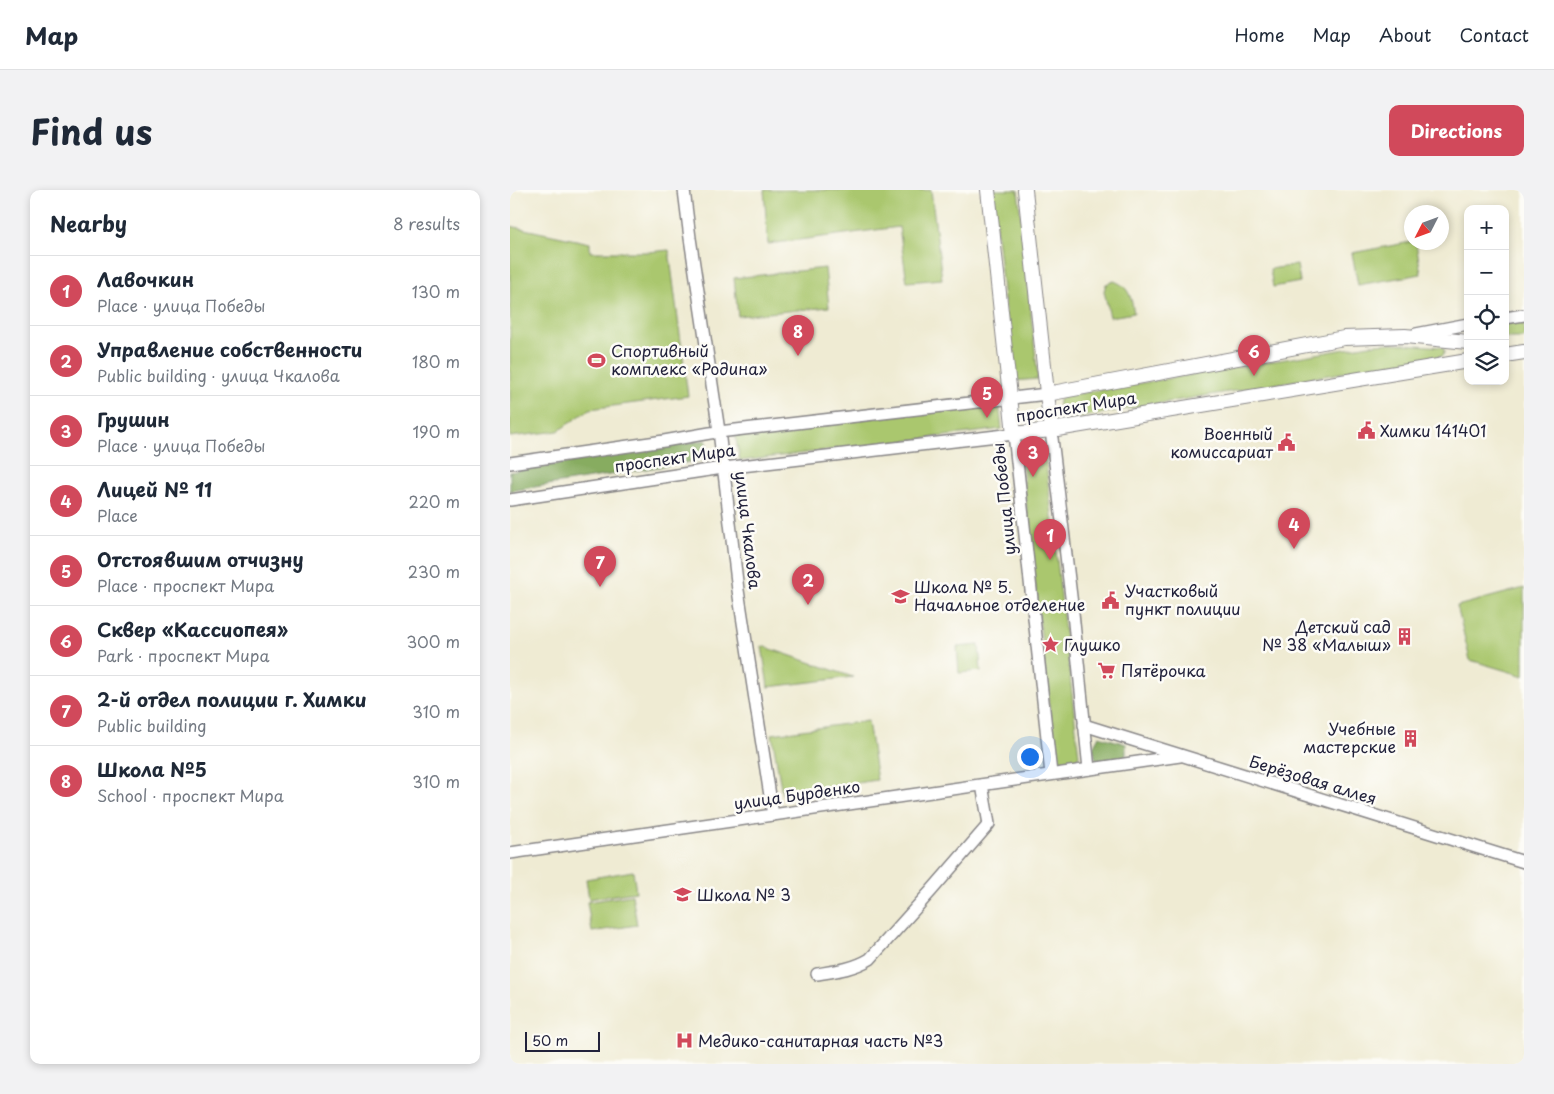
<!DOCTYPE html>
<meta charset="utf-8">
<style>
:root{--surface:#fff;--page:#f2f2f3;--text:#1f2937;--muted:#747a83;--line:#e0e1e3;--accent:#d1495b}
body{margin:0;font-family:"Playpen Sans",sans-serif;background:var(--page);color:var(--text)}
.controls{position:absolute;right:15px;top:15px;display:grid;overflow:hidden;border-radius:10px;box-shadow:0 2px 8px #0003}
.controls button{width:45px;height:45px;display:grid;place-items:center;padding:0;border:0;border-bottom:1px solid var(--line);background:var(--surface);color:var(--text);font:25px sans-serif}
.compass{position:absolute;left:894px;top:15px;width:45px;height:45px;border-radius:50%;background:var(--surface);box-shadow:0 2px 8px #0003;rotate:228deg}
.scale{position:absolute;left:15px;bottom:12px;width:75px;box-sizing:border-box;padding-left:5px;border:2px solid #22223b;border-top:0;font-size:14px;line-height:18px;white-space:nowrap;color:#22223b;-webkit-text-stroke:4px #fdfcf7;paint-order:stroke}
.you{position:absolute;left:519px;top:566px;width:18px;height:18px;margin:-12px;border:4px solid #fff;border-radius:50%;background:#1a73e8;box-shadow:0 0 0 8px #1a73e833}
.badge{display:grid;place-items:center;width:32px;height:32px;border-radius:50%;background:var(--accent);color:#fff;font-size:16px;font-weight:700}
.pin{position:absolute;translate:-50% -41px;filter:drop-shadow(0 1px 2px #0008)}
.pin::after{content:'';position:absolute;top:26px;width:18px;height:15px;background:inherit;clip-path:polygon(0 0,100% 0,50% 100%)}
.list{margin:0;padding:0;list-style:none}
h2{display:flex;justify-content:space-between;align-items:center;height:65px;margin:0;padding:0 20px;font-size:21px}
h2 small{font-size:16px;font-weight:400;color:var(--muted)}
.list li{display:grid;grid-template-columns:32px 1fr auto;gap:15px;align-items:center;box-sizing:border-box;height:70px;padding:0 20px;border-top:1px solid var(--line)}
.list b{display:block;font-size:19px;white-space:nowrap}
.list p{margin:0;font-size:16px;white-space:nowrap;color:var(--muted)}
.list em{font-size:16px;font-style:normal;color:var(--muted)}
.icon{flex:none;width:28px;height:28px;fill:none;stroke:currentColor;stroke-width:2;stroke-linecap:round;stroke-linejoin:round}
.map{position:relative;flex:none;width:1014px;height:874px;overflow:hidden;border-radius:10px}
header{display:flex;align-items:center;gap:30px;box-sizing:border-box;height:70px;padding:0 25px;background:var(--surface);border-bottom:1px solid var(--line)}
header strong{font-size:24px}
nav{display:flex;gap:28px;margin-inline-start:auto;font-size:18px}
.intro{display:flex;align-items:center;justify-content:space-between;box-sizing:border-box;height:120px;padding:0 30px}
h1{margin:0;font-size:35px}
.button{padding:12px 22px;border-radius:10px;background:var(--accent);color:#fff;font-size:18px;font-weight:700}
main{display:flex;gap:30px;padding:0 30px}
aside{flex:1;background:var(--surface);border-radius:10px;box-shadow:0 2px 8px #0003}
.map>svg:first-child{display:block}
.green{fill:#aac76e;stroke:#667454}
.forest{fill:#87ac61;stroke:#54674e}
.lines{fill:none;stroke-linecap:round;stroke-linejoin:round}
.minor-casing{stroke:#888687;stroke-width:14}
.major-casing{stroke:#888687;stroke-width:16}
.minor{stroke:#fff;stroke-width:11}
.major{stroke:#fff;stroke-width:14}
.labels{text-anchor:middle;stroke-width:5;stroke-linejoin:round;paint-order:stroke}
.poi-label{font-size:16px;fill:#22223b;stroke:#fdfcf7;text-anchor:start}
.street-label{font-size:16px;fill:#22223b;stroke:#fdfcf7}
</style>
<header>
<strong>Map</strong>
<nav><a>Home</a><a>Map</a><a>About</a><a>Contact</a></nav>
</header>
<div class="intro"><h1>Find us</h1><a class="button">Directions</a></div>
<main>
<aside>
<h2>Nearby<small>8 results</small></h2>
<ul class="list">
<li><span class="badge">1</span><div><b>Лавочкин</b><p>Place · улица Победы</p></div><em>130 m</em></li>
<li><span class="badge">2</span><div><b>Управление собственности</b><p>Public building · улица Чкалова</p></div><em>180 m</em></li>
<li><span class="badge">3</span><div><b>Грушин</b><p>Place · улица Победы</p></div><em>190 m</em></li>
<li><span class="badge">4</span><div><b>Лицей № 11</b><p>Place</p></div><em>220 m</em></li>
<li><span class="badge">5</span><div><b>Отстоявшим отчизну</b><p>Place · проспект Мира</p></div><em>230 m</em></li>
<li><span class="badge">6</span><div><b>Сквер «Кассиопея»</b><p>Park · проспект Мира</p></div><em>300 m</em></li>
<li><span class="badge">7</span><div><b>2-й отдел полиции г. Химки</b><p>Public building</p></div><em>310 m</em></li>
<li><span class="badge">8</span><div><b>Школа №5</b><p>School · проспект Мира</p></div><em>310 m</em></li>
</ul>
</aside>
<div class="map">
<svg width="1014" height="874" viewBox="0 0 1014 874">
<rect width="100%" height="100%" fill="#fdfcf7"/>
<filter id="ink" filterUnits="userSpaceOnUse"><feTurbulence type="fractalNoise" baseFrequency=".02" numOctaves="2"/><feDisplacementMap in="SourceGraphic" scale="10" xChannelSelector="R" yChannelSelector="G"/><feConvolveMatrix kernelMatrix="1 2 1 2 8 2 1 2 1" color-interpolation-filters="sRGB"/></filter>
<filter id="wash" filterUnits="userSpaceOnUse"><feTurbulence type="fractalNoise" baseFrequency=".0096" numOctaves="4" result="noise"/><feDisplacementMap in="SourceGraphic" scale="20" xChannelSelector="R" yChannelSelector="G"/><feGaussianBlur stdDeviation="1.12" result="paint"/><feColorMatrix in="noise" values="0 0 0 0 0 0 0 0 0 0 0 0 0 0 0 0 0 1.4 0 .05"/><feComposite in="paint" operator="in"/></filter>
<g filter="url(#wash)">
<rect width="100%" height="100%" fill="#efebd3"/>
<g class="green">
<polygon points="254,0 421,0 432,89 397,92 389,37 258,54"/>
<polygon points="482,0 508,0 528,189 503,191"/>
<polygon points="0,36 80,53 80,62 138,62 159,60 178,206 80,219 48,241 0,247"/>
<polygon points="901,52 906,53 911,84 848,95 842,63"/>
<polygon points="787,75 790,92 763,97 760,79"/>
<polygon points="315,78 319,117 228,126 224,88"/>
<path d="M604 91C620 97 621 108 624 123L600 127 594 101 596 94Z"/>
<polygon points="1014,130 1014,148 995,148 995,133"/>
<path d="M882 153 931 157 934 159V163L932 166 563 228 552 226C549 220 548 216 549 210L554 206 866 154Z"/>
<polygon points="489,213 492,239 230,271 225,244"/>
<polygon points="535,264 569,566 565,571 552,573 545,569 511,267"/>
<polygon points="1014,398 1014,486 960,470 947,416"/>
<polygon points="469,455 471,481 449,483 447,457"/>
<polygon points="252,456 343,487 258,497"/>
<polygon points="358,531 367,590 272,604 262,544"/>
<polygon points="123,681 126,702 79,709 76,689"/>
<polygon points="122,705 127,735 82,742 77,712"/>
</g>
<g class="forest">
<polygon points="196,250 199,269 0,301 0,282"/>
<path d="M589 546 616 554V566C606 572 597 577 586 571L583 557Z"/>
</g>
</g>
<g filter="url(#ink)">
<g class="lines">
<defs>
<g id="minor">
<polyline points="174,0 180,48 209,241 228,400 263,625"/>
<polyline points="995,128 1014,125"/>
<polyline points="906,144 958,134"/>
<polyline points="541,240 563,423 579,579"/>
<polyline points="0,273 154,251 200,243 537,204"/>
<polyline points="0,310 206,279 504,244 541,584"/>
<polyline points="574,535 1014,672"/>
<polyline points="0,663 670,566"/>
<path d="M307 784C326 781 343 779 360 769L421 701 479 634 472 595"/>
</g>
<g id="major">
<polyline points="478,0 504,244 541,240 958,171"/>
<polyline points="515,0 541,240"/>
<polyline points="995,165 1014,162"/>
<polyline points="537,204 834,148 895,146 958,152"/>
</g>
</defs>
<use href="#minor" class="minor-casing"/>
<use href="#major" class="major-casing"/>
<use href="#minor" class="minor"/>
<use href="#major" class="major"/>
</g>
</g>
<defs>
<symbol id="stadium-bare" viewBox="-9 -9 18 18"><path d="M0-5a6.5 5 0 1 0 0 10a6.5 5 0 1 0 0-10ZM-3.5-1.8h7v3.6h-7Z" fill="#d1495b" stroke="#fdfcf7" stroke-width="2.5" paint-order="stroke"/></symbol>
<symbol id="civic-bare" viewBox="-9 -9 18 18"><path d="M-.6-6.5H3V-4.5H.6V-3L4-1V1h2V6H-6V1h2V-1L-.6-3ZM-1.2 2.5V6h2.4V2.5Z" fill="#d1495b" stroke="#fdfcf7" stroke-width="2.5" paint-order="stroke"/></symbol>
<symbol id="school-bare" viewBox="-9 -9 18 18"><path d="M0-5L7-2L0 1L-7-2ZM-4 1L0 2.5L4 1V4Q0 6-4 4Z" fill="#d1495b" stroke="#fdfcf7" stroke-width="2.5" paint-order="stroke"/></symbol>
<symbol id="building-bare" viewBox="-9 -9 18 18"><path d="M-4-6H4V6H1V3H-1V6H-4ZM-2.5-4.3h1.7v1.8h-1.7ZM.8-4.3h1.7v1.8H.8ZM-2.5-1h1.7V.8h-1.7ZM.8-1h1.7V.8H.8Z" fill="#d1495b" stroke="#fdfcf7" stroke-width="2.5" paint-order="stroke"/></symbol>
<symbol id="sight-bare" viewBox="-9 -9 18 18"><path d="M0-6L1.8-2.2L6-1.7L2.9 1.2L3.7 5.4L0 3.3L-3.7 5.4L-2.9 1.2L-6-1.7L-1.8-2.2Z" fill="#d1495b" stroke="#fdfcf7" stroke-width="2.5" paint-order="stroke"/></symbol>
<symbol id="supermarket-bare" viewBox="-9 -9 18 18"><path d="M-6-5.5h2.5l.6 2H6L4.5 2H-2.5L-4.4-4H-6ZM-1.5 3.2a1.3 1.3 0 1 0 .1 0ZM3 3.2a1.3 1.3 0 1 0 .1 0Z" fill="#d1495b" stroke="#fdfcf7" stroke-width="2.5" paint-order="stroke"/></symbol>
<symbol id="hospital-bare" viewBox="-9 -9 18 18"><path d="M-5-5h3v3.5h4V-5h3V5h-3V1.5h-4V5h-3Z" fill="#d1495b" stroke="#fdfcf7" stroke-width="2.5" paint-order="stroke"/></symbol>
</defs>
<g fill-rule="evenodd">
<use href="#stadium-bare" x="74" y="158" width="25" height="25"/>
<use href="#civic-bare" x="844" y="228" width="25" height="25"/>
<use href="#civic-bare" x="764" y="240" width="25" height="25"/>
<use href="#school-bare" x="378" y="394" width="25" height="25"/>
<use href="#civic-bare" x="588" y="398" width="25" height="25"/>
<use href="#building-bare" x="882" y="434" width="25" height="25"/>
<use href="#sight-bare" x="528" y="442" width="25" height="25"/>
<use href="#supermarket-bare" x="584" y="468" width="25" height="25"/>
<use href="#building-bare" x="888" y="536" width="25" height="25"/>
<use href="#school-bare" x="160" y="692" width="25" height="25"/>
<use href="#hospital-bare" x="162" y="838" width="25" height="25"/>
</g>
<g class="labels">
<g class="poi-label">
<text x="101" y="167">Спортивный<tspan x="101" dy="18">комплекс «Родина»</tspan></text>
<text x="870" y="247">Химки 141401</text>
<text x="763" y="250" text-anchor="end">Военный<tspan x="763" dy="18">комиссариат</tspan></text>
<text x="404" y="403">Школа № 5.<tspan x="404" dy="18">Начальное отделение</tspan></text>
<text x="615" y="407">Участковый<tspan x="615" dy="18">пункт полиции</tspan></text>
<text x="881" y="443" text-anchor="end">Детский сад<tspan x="881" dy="18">№ 38 «Малыш»</tspan></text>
<text x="554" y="461">Глушко</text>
<text x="611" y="487">Пятёрочка</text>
<text x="886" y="545" text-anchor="end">Учебные<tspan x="886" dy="18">мастерские</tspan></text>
<text x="187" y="711">Школа № 3</text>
<text x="188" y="857">Медико-санитарная часть №3</text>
</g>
<g class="street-label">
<text transform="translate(566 217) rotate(-9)" y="6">проспект Мира</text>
<text transform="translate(165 268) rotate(-8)" y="6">проспект Мира</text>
<text transform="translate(494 309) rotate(-96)" y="6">улица Победы</text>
<text transform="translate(238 340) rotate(83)" y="6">улица Чкалова</text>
<text transform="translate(803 590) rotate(17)" y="6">Берёзовая аллея</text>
<text transform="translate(287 605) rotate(-8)" y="6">улица Бурденко</text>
</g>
</g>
</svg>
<div class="controls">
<button>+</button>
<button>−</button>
<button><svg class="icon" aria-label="locate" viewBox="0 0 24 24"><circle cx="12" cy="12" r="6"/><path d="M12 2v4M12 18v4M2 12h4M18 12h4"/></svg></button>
<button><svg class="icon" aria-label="layers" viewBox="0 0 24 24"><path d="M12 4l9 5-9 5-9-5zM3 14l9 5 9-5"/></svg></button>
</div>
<svg class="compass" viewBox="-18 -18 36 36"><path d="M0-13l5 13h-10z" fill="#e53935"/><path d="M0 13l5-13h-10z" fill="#747a83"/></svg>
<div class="scale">50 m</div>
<div class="you"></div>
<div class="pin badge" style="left:540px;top:370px">1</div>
<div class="pin badge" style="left:298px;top:415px">2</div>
<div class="pin badge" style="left:523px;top:287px">3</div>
<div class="pin badge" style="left:784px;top:359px">4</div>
<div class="pin badge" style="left:477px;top:228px">5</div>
<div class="pin badge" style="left:744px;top:186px">6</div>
<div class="pin badge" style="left:90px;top:397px">7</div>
<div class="pin badge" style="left:288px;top:166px">8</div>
</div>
</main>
